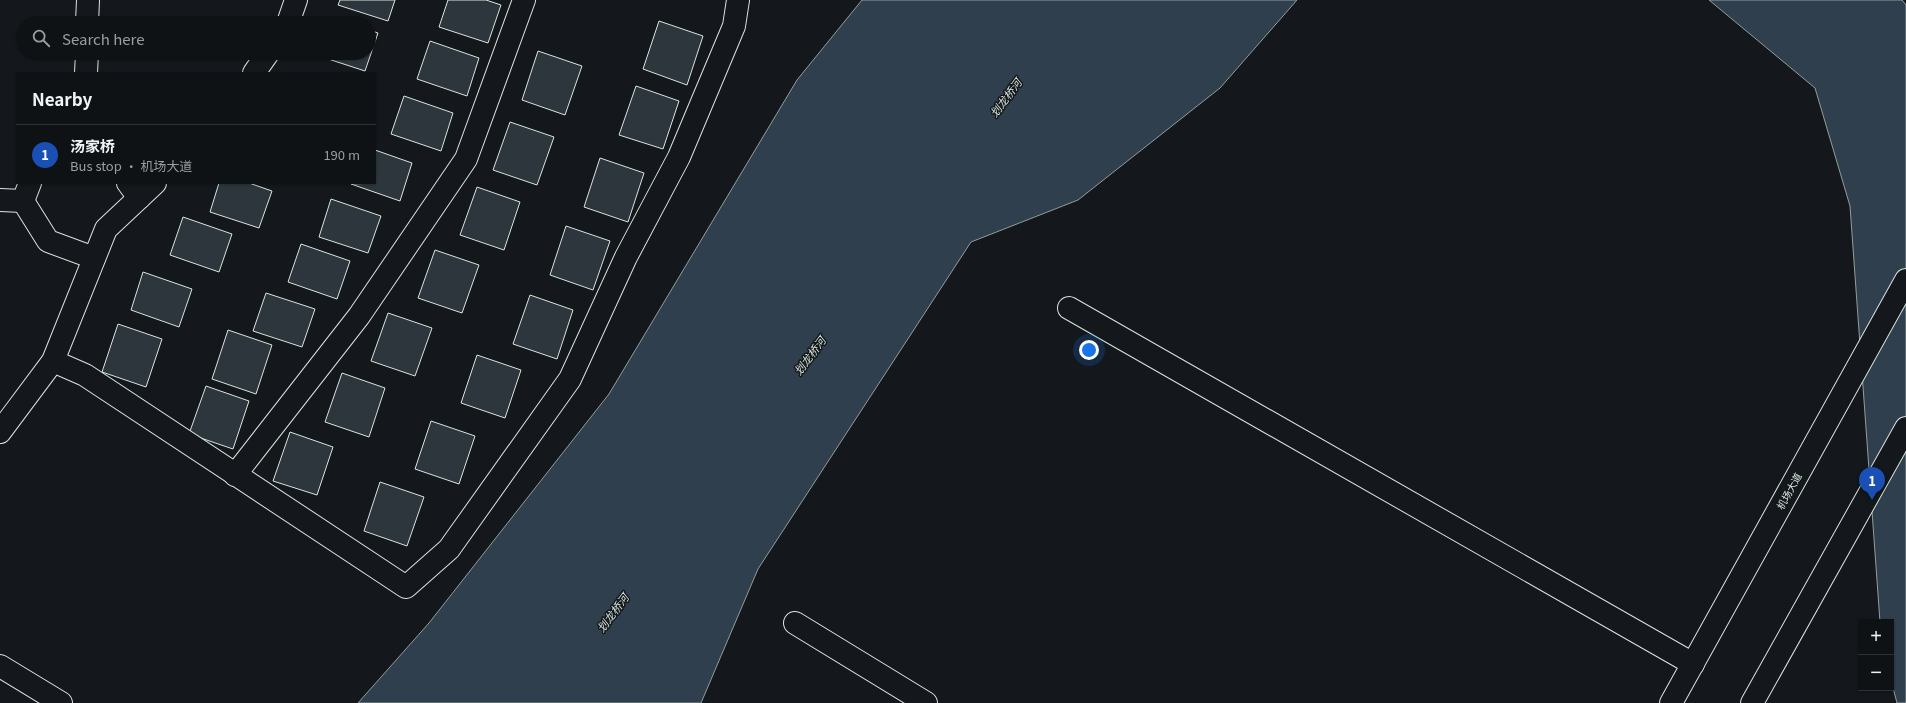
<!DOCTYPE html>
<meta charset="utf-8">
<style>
:root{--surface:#0f1215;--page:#181b1e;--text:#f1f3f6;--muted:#9b9ea0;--line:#2f3234;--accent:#0b8043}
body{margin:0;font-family:Georgia,"Noto Sans SC",serif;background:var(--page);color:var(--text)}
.controls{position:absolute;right:12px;bottom:12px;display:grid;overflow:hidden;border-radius:0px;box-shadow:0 1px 3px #0004}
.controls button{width:36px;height:36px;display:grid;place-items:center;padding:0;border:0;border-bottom:1px solid var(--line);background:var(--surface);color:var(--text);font:20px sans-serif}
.you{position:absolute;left:1089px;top:350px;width:14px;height:14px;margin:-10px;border:3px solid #fff;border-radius:50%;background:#1a73e8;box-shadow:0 0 0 6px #1a73e833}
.badge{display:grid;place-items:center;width:26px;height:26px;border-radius:50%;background:var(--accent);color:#fff;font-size:13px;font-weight:700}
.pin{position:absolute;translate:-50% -33px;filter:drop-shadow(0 1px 2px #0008)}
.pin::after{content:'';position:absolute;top:21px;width:14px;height:12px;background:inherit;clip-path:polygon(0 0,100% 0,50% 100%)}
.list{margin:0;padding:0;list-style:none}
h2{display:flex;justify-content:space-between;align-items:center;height:52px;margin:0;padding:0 16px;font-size:17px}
h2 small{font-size:13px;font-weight:400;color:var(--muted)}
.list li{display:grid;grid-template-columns:26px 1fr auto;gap:12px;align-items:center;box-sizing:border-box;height:60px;padding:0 16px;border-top:1px solid var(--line)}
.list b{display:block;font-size:15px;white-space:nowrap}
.list p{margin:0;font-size:13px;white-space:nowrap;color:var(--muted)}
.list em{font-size:13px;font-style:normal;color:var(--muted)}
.icon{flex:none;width:22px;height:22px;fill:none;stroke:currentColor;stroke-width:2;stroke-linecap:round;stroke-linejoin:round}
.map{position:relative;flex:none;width:1906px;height:703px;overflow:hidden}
.search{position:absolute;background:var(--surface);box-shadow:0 1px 3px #0004;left:16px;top:16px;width:360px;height:44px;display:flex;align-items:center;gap:10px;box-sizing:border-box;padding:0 14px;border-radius:22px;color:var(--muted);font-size:15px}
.panel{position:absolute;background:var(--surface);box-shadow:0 1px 3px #0004;left:16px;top:72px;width:360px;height:112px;border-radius:0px}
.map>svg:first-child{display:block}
.water{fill:#2f3f4d;stroke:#939e99}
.building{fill:#2c363c;stroke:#d8e6dc}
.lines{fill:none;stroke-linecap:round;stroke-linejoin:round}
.minor-casing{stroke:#d8e6dc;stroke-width:24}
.major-casing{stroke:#d8e6dc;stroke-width:24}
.highway-casing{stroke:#d8e6dc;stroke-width:24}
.minor{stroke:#14181c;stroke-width:22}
.major{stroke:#14181c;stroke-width:22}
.highway{stroke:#14181c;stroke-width:22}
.labels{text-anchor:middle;stroke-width:3;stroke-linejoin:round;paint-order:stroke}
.street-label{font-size:10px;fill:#d8e6dc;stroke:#14181c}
.water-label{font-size:11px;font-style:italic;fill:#d8e6dc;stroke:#14181c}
</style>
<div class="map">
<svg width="1906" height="703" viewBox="0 0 1906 703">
<rect width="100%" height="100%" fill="#14181c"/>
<g class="water">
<polygon points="862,0 1297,0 1220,88 1078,200 971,242 758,569 701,703 358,703 429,623 609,394 797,80"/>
<polygon points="1709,0 1902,0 1906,5 1906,703 1897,703 1891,680 1891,622 1880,622 1850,206 1815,88"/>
</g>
<g class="building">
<polygon points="340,0 395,0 388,21 338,5"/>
<polygon points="448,0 486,0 501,5 488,43 439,27"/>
<polygon points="329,17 348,23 327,23"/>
<polygon points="659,21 703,36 687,85 643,69"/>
<polygon points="369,30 378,33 365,71 316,55 317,53 369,53"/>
<polygon points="430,41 479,58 467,96 417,79"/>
<polygon points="538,51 582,66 565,115 522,100"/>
<polygon points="636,86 679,101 663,149 619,135"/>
<polygon points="404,96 453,113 441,151 391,134"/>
<polygon points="510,122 554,137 537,185 493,170"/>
<polygon points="375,150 412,163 400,201 351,184 375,183"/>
<polygon points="600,158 644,173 628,222 584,207"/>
<polygon points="219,183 249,183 272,191 259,228 210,212"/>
<polygon points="477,187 520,202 504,250 460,235"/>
<polygon points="331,199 381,216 368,253 319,237"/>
<polygon points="183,217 232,234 219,272 170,255"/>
<polygon points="566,226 610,241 593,290 550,275"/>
<polygon points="301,244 350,261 337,299 288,282"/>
<polygon points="435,250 479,265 462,313 418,298"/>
<polygon points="143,272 192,289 179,327 131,310"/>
<polygon points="266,293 315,309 302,347 253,331"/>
<polygon points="530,295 573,310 557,359 513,344"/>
<polygon points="388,313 432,328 415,376 371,361"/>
<polygon points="118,324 162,339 146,387 102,372"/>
<polygon points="228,330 272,345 256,394 212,379"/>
<polygon points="477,355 521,370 505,418 461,403"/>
<polygon points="342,373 385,388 369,437 325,422"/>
<polygon points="206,386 249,401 233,449 189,434"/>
<polygon points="431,421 475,436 459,484 415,469"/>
<polygon points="290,432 333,447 317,495 273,481"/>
<polygon points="380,482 424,497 407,546 364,531"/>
</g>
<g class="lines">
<defs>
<g id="minor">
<polyline points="87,23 88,0"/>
<polyline points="288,23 296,0"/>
<polyline points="86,73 87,53"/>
<polyline points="254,73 268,53"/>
<polyline points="128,183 139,198"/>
<polyline points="0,200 23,201 30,183"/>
<polyline points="23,201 48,241 94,258"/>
<polyline points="1069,308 1693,664"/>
<polyline points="53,361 85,375 406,587 449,549 570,379 626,257 679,157 734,26 738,0"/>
<polyline points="0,432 53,361 106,229 155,183"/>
<polyline points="235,475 359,316 466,159 524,0"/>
<polyline points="795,623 926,703"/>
</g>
<polyline id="major" points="0,666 61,703"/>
<g id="highway">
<polyline points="1671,703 1906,280"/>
<polyline points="1752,703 1906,428"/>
</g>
</defs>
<use href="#minor" class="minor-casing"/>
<use href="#major" class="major-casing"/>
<use href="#highway" class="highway-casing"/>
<use href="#minor" class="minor"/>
<use href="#major" class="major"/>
<use href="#highway" class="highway"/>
</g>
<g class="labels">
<g class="street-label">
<text transform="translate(1789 491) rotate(-61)" y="4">机场大道</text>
</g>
<g class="water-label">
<text transform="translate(1006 98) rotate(-53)" y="4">划龙桥河</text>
<text transform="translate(810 356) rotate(-53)" y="4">划龙桥河</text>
<text transform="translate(613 613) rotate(-53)" y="4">划龙桥河</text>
</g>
</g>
</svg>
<div class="controls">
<button>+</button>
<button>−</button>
</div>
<div class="you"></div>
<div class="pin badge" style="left:1872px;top:500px;background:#1a4fb4">1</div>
<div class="search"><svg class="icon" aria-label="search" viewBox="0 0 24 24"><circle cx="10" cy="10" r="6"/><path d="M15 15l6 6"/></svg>Search here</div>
<section class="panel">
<h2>Nearby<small></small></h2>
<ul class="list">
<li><span class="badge" style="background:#1a4fb4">1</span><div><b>汤家桥</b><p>Bus stop · 机场大道</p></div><em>190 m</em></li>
</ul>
</section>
</div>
